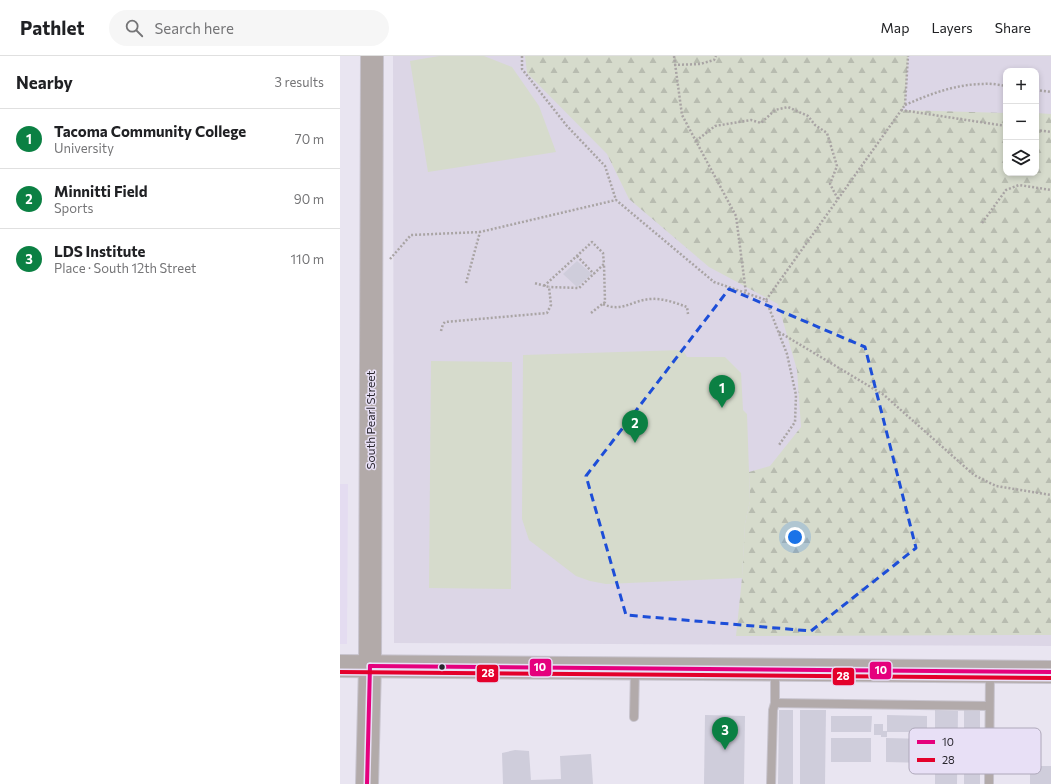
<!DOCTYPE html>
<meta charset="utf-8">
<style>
:root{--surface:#fff;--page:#f6f6f6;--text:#202124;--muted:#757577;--line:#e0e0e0;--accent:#0b8043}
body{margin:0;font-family:Commissioner,sans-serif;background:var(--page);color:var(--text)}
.controls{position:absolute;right:12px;top:12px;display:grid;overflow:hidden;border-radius:8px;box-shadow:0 2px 6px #0003}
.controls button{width:36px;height:36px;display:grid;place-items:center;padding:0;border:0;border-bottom:1px solid var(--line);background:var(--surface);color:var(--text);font:20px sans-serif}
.you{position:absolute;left:455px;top:481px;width:14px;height:14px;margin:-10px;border:3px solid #fff;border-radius:50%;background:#1a73e8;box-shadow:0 0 0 6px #1a73e833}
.badge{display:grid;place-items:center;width:26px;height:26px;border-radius:50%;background:var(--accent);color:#fff;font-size:13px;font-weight:700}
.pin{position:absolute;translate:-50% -33px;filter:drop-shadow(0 1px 2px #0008)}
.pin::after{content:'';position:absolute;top:21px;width:14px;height:12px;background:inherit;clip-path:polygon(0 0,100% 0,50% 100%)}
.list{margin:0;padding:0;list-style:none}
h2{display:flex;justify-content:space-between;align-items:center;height:52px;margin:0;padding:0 16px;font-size:17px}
h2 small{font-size:13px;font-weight:400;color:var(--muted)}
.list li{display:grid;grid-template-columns:26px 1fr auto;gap:12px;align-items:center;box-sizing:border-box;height:60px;padding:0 16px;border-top:1px solid var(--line)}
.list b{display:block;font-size:15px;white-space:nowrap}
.list p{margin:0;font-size:13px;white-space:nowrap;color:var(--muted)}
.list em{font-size:13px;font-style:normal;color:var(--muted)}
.icon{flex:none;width:22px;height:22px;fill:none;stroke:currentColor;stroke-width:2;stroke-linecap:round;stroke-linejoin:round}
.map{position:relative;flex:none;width:711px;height:728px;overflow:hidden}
header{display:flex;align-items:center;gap:24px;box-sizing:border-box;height:56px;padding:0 20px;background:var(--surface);border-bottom:1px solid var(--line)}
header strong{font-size:19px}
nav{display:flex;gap:22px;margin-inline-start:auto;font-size:14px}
.search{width:280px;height:36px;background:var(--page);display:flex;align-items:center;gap:10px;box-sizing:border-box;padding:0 14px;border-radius:22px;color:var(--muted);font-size:15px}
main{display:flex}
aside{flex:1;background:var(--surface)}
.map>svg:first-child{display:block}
.built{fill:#e4dcf1}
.education{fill:#dcd6e6;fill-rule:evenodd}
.forest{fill:url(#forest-firs)}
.park{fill:#d6dbcc}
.building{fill:#cfcddb}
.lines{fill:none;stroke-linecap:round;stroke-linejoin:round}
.lane-casing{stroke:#c7c3cd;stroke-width:10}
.secondary-casing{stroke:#c7c3cd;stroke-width:24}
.path{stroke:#a9a4a4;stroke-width:2.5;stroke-dasharray:2 2;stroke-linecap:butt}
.lane{stroke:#b2aaaa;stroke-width:8}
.secondary{stroke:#b2aaa9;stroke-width:22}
.bus-1-casing{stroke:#e8e0f6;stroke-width:7}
.bus-2-casing{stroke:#e8e0f6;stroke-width:7}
.bus-1{stroke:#e5007d;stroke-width:4}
.bus-2{stroke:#e4002b;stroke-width:4}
.marked{fill:none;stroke:#1d4ed8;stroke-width:3;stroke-dasharray:8 5;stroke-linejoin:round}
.bus-dot{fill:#28252d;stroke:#e8e0f6;stroke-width:1.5}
.labels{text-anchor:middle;stroke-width:3;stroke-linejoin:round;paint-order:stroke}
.street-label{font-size:12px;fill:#28252d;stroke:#e8e0f6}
.key{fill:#e8e0f6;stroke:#aea8ba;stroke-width:1}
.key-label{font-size:11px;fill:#28252d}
.line-badge{stroke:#e8e0f6;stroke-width:1.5}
.badge-label{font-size:11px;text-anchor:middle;font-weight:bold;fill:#fff}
</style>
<header>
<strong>Pathlet</strong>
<div class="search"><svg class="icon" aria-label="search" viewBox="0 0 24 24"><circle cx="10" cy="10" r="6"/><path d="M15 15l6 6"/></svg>Search here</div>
<nav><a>Map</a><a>Layers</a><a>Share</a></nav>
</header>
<main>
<aside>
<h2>Nearby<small>3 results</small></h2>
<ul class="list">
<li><span class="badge">1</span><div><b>Tacoma Community College</b><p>University</p></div><em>70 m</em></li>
<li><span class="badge">2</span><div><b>Minnitti Field</b><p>Sports</p></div><em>90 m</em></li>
<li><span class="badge">3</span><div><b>LDS Institute</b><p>Place · South 12th Street</p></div><em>110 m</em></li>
</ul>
</aside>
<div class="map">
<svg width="711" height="728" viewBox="0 0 711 728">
<defs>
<pattern id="forest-firs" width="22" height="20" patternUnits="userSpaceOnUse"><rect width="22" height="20" fill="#d6dbcc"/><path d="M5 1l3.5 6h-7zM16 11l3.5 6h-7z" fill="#b8bcb0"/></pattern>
</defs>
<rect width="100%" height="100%" fill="#e9e5f1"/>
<polygon class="built" points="0,428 8,428 7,588 0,588"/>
<path class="education" d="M53 0H711V590L54 587ZM666 15H696V117H666Z"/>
<polygon class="forest" points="185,0 568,0 565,49 561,54 666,57 666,117 696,117 696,57 711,58 711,579 396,580 402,522 405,468 410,445 409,416 430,410 461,371 457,314 438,248 369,211 289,143 267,98 187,17"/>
<g class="park">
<polygon points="99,0 144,0 172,11 199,50 216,96 88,116 70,5"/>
<polygon points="343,294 347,301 385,301 401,317 403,354 407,358 410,445 405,468 402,522 266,528 250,525 236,520 189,484 182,463 183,299"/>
<polygon points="91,305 172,306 171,533 89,532"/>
</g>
<g class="building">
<polygon points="237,205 252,218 237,231 223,218"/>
<polygon points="439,654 453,654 453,728 438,728"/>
<polygon points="460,654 486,654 485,728 460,728"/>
<polygon points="595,654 618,655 617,728 595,728"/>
<polygon points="624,654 640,655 640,728 624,728"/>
<polygon points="365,659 405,660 404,728 364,728"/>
<polygon points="547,659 587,660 587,676 547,676 547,681 541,681 541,679 534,679 534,668 543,668 543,675 547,675"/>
<polygon points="491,660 532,660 531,676 491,676"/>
<rect x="491" y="682" width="40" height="24"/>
<polygon points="546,682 588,683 587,707 546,706"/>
<polygon points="175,694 189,695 191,724 221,723 220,700 251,698 253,728 163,728 162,697"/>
<rect x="690" y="710" width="21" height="18"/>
</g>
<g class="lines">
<defs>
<g id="lane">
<polyline points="435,647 649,650"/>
<polyline points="294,661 295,613"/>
<polyline points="431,728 433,654 435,647 435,615"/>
<polyline points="649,728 650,617"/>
</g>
<g id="secondary">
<polyline points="0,610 711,616"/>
<polyline points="27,728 30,610 32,0"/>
</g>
</defs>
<use href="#lane" class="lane-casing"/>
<use href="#secondary" class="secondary-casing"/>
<g class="path">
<polyline points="182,0 182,13 227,70 265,110 276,144"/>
<polyline points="334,0 342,59 396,160 406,237"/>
<polyline points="334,9 360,8 374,4 376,0"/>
<polyline points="696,34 711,36"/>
<path d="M565 49C590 38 616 28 644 28 651 27 659 29 666 30"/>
<polyline points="561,54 666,70"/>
<polyline points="696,74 711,76"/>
<polyline points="356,85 375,70 411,64 421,67 435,54 448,51 468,60 475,69 487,77 497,110 490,128 498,143"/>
<polyline points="642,167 666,134 679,129 711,134"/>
<polyline points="237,200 254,218"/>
<polyline points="50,203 71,179 140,176"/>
<polyline points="126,227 140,176 276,144 374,226 426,244 447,298 456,339 455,366 439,389"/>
<polyline points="204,230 252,186 263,197 264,208 239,232 209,231"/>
<polyline points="426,244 565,49 568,0"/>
<path d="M263 248C282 257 292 244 311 243 323 242 336 247 347 251L348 258"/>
<polyline points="251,257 265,246 264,209"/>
<polyline points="101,275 103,268 105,266 207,257 211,249 209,231 194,227"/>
<polyline points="439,276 544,339 634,419 656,430 711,439"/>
</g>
<use href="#lane" class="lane"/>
<use href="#secondary" class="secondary"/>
<defs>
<g id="bus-1">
<polyline points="30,610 711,616"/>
<polyline points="27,728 30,610"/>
</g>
<polyline id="bus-2" points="0,616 711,622"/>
</defs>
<use href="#bus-1" class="bus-1-casing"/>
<use href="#bus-2" class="bus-2-casing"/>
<use href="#bus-1" class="bus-1"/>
<use href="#bus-2" class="bus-2"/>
</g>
<path class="marked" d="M389 233 525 291 576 492 471 575 286 559 246 420Z"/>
<circle class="bus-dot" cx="102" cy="611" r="3.5"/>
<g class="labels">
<g class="street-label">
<text transform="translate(31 364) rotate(-90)" y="4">South Pearl Street</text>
</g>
</g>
<rect x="569" y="672" width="132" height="46" rx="6" class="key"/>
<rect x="577" y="684" width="18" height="4" fill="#e5007d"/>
<rect x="577" y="702" width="18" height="4" fill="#e4002b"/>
<g class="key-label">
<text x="602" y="690">10</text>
<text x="602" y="708">28</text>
</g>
<g class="line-badge">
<rect x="189" y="602" width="23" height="19" rx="4" fill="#e5007d"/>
<rect x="529" y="605" width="23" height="19" rx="4" fill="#e5007d"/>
<rect x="136" y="608" width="23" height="19" rx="4" fill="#e4002b"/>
<rect x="492" y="611" width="23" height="19" rx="4" fill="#e4002b"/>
</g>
<g class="badge-label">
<text x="200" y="615">10</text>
<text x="541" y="618">10</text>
<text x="148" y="621">28</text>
<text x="503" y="624">28</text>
</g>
</svg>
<div class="controls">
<button>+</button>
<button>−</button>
<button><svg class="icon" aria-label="layers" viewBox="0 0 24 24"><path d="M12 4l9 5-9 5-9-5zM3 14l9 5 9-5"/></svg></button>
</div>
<div class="you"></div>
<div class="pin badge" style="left:382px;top:352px">1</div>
<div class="pin badge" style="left:295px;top:387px">2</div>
<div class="pin badge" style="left:385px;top:694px">3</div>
</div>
</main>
